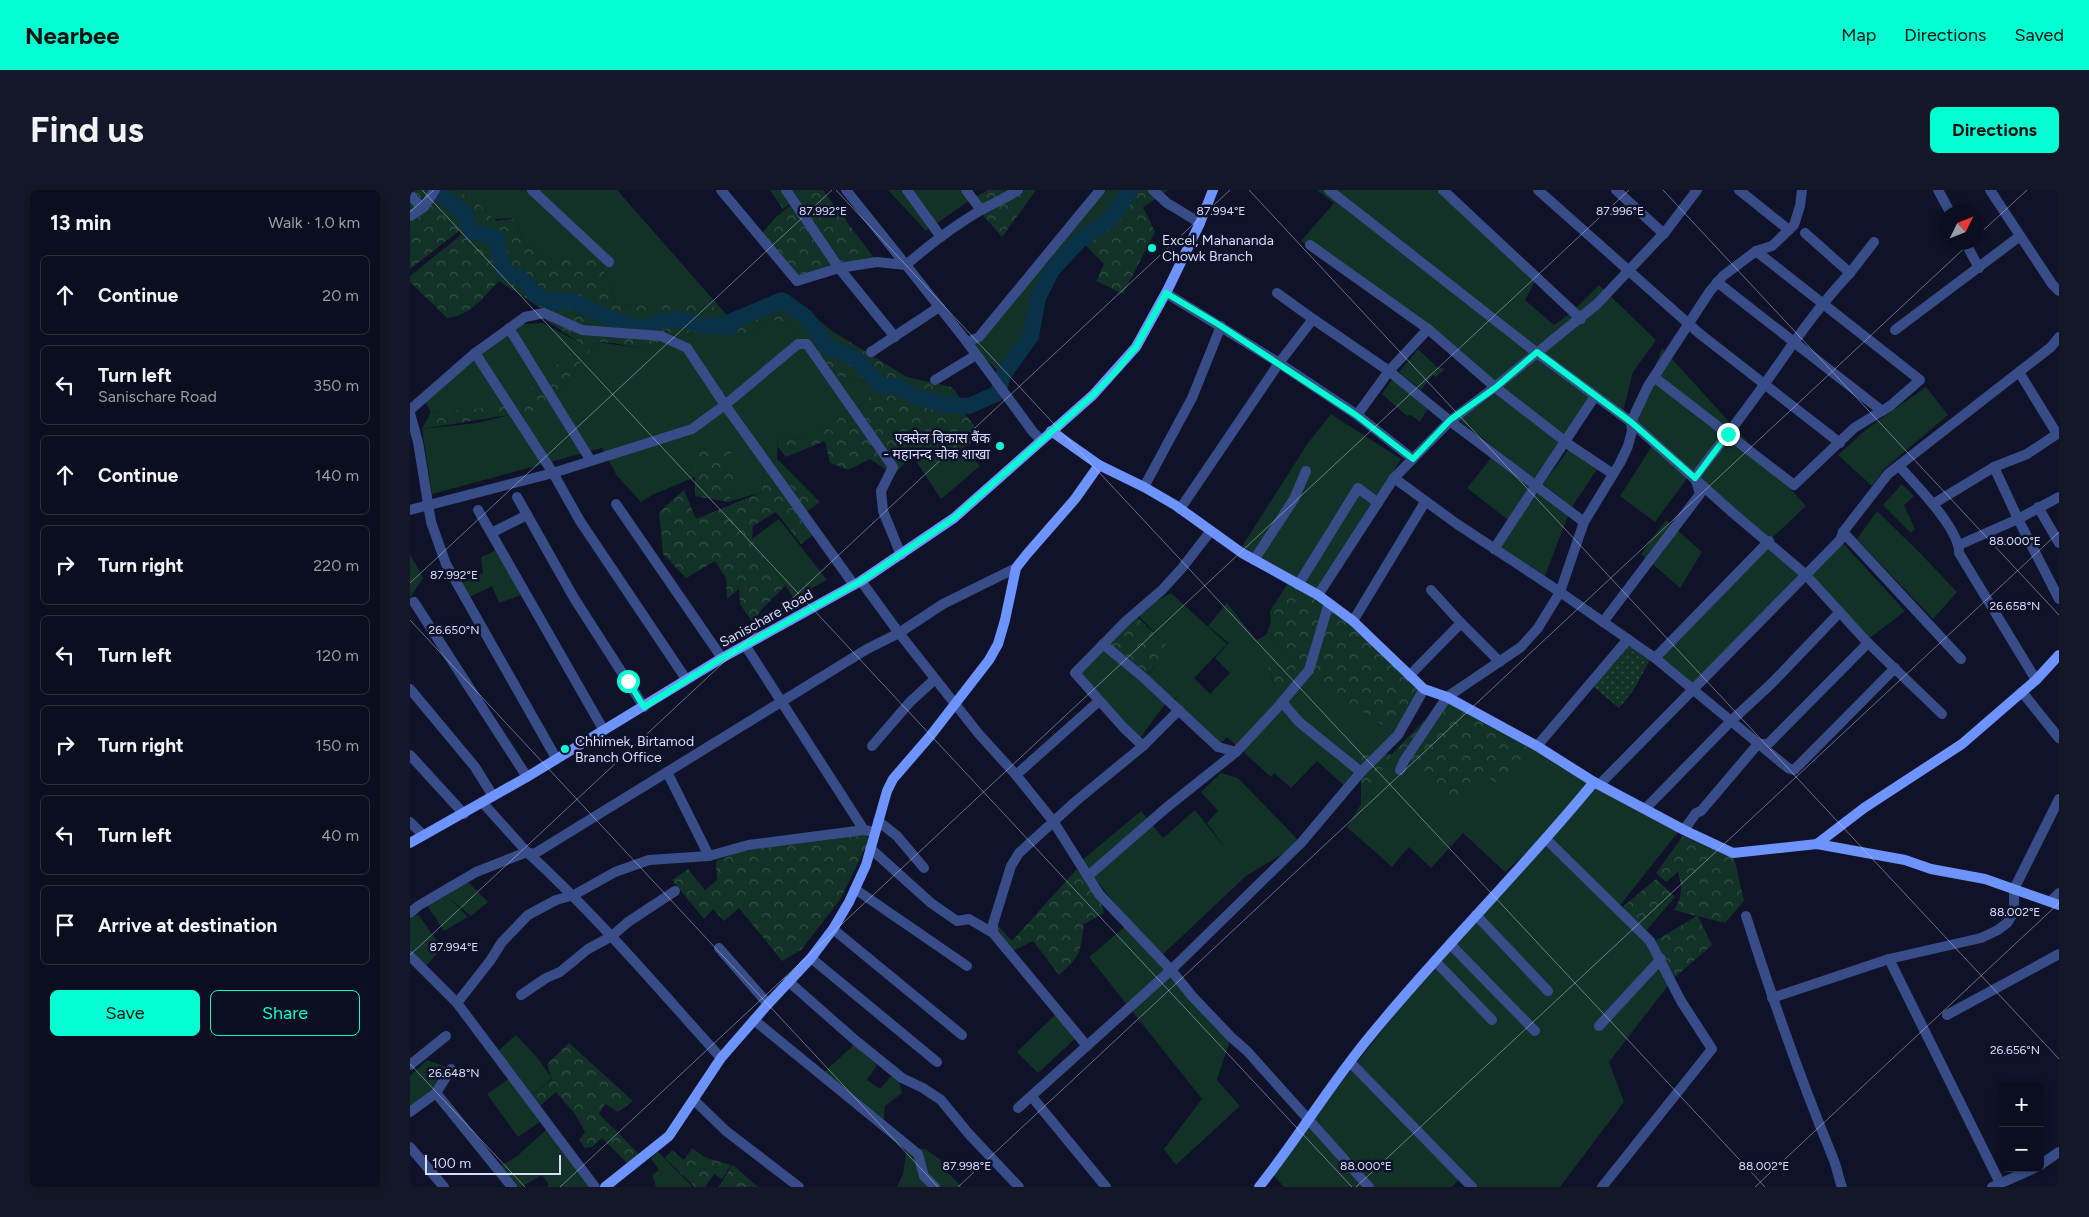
<!DOCTYPE html>
<meta charset="utf-8">
<style>
:root{--surface:#0b0e1e;--page:#141727;--text:#f1f3f6;--muted:#9a9ca4;--line:#2b2e3c;--accent:#02ffd1}
body{margin:0;font-family:Figtree,"Noto Sans Devanagari",sans-serif;background:var(--page);color:var(--text)}
.controls{position:absolute;right:15px;bottom:15px;display:grid;overflow:hidden;border-radius:8px;box-shadow:0 2px 8px #0003}
.controls button{width:45px;height:45px;display:grid;place-items:center;padding:0;border:0;border-bottom:1px solid var(--line);background:var(--surface);color:var(--text);font:25px sans-serif}
.compass{position:absolute;left:1529px;top:15px;width:45px;height:45px;border-radius:50%;background:var(--surface);box-shadow:0 2px 8px #0003;rotate:47deg}
.scale{position:absolute;left:15px;bottom:12px;width:136px;box-sizing:border-box;padding-left:5px;border:2px solid #d6ddff;border-top:0;font-size:14px;line-height:18px;white-space:nowrap;color:#d6ddff;-webkit-text-stroke:4px #0f1228;paint-order:stroke}
.stop{position:absolute;width:15px;height:15px;margin:-11px;border:4px solid #02ffd1;border-radius:50%;background:#fff}
.stop.end{background:#02ffd1;border-color:#fff;box-shadow:0 1px 5px #0008}
.list{margin:0;padding:0;list-style:none}
h2{display:flex;justify-content:space-between;align-items:center;height:65px;margin:0;padding:0 20px;font-size:21px}
h2 small{font-size:16px;font-weight:400;color:var(--muted)}
.list li{display:grid;grid-template-columns:32px 1fr auto;gap:15px;align-items:center;box-sizing:border-box;height:80px;margin:0 10px 10px;padding:0 10px;border:1px solid var(--line);border-radius:8px}
.list b{display:block;font-size:19px;white-space:nowrap}
.list p{margin:0;font-size:16px;white-space:nowrap;color:var(--muted)}
.list em{font-size:16px;font-style:normal;color:var(--muted)}
.actions{display:flex;gap:10px;padding:15px 20px}
.actions a{flex:1;padding:11px 0;border:1px solid var(--accent);border-radius:8px;text-align:center;font-size:18px;color:var(--accent)}
.actions .main{background:var(--accent);color:#111}
.icon{flex:none;width:28px;height:28px;fill:none;stroke:currentColor;stroke-width:2;stroke-linecap:round;stroke-linejoin:round}
.map{position:relative;flex:none;width:1649px;height:997px;overflow:hidden;border-radius:8px}
header{display:flex;align-items:center;gap:30px;box-sizing:border-box;height:70px;padding:0 25px;background:var(--accent);color:#111}
header strong{font-size:24px}
nav{display:flex;gap:28px;margin-inline-start:auto;font-size:18px}
.intro{display:flex;align-items:center;justify-content:space-between;box-sizing:border-box;height:120px;padding:0 30px}
h1{margin:0;font-size:35px}
.button{padding:12px 22px;border-radius:8px;background:var(--accent);color:#111;font-size:18px;font-weight:700}
main{display:flex;gap:30px;padding:0 30px}
aside{flex:1;background:var(--surface);border-radius:8px;box-shadow:0 2px 8px #0003}
.map>svg:first-child{display:block}
.grass{fill:#123228}
.forest{fill:url(#forest-crowns)}
.park{fill:url(#park-dots)}
.lines{fill:none;stroke-linecap:round;stroke-linejoin:round}
.river{stroke:#093147;stroke-width:16}
.street{stroke:#384c88;stroke-width:10}
.secondary{stroke:#6d93ff;stroke-width:10}
.route{stroke:#02ffd1;stroke-width:6}
.ticks{fill:none;stroke:#d6ddff;stroke-width:1;stroke-opacity:0.45}
.poi-dot{fill:#02ffd1;stroke:#0f1228;stroke-width:2}
.labels{text-anchor:middle;stroke-width:5;stroke-linejoin:round;paint-order:stroke}
.poi-label{font-size:14px;fill:#d6ddff;stroke:#0f1228;text-anchor:start}
.street-label{font-size:14px;fill:#d6ddff;stroke:#0f1228}
.ticks-label{font-size:12px;text-anchor:middle;fill:#d6ddff;stroke:#0f1228;stroke-width:5;stroke-linejoin:round;paint-order:stroke}
</style>
<header>
<strong>Nearbee</strong>
<nav><a>Map</a><a>Directions</a><a>Saved</a></nav>
</header>
<div class="intro"><h1>Find us</h1><a class="button">Directions</a></div>
<main>
<aside>
<h2>13 min<small>Walk · 1.0 km</small></h2>
<ul class="list">
<li><svg class="icon" aria-label="ahead" viewBox="0 0 24 24"><path d="M12 20V5M6 11l6-6 6 6"/></svg><div><b>Continue</b></div><em>20 m</em></li>
<li><svg class="icon" aria-label="left" viewBox="0 0 24 24"><path d="M17 20v-9H6M10 6l-5 5 5 5"/></svg><div><b>Turn left</b><p>Sanischare Road</p></div><em>350 m</em></li>
<li><svg class="icon" aria-label="ahead" viewBox="0 0 24 24"><path d="M12 20V5M6 11l6-6 6 6"/></svg><div><b>Continue</b></div><em>140 m</em></li>
<li><svg class="icon" aria-label="right" viewBox="0 0 24 24"><path d="M7 20v-9h11M14 6l5 5-5 5"/></svg><div><b>Turn right</b></div><em>220 m</em></li>
<li><svg class="icon" aria-label="left" viewBox="0 0 24 24"><path d="M17 20v-9H6M10 6l-5 5 5 5"/></svg><div><b>Turn left</b></div><em>120 m</em></li>
<li><svg class="icon" aria-label="right" viewBox="0 0 24 24"><path d="M7 20v-9h11M14 6l5 5-5 5"/></svg><div><b>Turn right</b></div><em>150 m</em></li>
<li><svg class="icon" aria-label="left" viewBox="0 0 24 24"><path d="M17 20v-9H6M10 6l-5 5 5 5"/></svg><div><b>Turn left</b></div><em>40 m</em></li>
<li><svg class="icon" aria-label="arrive" viewBox="0 0 24 24"><path d="M6 21V4h12l-3 4 3 4H6"/></svg><div><b>Arrive at destination</b></div></li>
</ul>
<div class="actions"><a class="main">Save</a><a>Share</a></div>
</aside>
<div class="map">
<svg width="1649" height="997" viewBox="0 0 1649 997">
<defs>
<pattern id="forest-crowns" width="20" height="18" patternUnits="userSpaceOnUse" patternTransform="scale(1.25)"><rect width="20" height="18" fill="#123228"/><path d="M2 6a3 3 0 1 1 6 0M12 15a3 3 0 1 1 6 0" fill="none" stroke="#344f48"/></pattern>
<pattern id="park-dots" width="8" height="8" patternUnits="userSpaceOnUse" patternTransform="scale(1.25)"><rect width="8" height="8" fill="#123228"/><path d="M2 2h.1M6 6h.1" fill="none" stroke="#344f48" stroke-width="1.8" stroke-linecap="round"/></pattern>
</defs>
<rect width="100%" height="100%" fill="#0f1228"/>
<g class="grass">
<polygon points="44,0 207,0 322,131 252,115 207,116 189,68 149,77 125,54 115,57 106,28 84,29 63,8"/>
<polygon points="478,0 552,0 560,10 516,41"/>
<polygon points="690,0 715,0 700,29 670,50 642,80 610,163 593,185 557,152 569,147"/>
<polygon points="907,0 1033,0 1127,88 1115,110 1144,135 1161,123 1189,95 1246,150 1223,182 1212,226 1185,206 1126,290 1049,230 1087,203 1077,189 891,51 924,13"/>
<polygon points="362,129 388,140 409,176 424,185 470,195 437,232 421,241 414,236 388,249 368,247 367,269 354,278 352,302 318,312 325,297 289,262 285,287 242,305 231,312 207,286 192,258 22,304 12,239 67,233 119,220 135,219 187,152 230,158 306,137 335,145"/>
<polygon points="133,133 170,153 103,217 21,222 13,209 101,135"/>
<polygon points="1252,158 1396,316 1359,351 1395,384 1430,350 1495,421 1456,451 1395,384 1284,499 1242,466 1358,351 1278,287 1245,332 1210,306 1244,253 1221,232 1238,196"/>
<polygon points="1008,159 1027,177 1035,179 1026,187 1023,185 1011,200 989,182"/>
<polygon points="983,188 1019,217 1010,232 1001,225 997,226 972,204"/>
<polygon points="1516,197 1538,225 1474,279 1462,296 1428,265 1458,238"/>
<polygon points="921,224 991,269 908,405 831,358 898,253"/>
<polygon points="537,239 570,276 531,309 502,265"/>
<polygon points="1161,256 1188,278 1162,317 1133,294"/>
<polygon points="1082,267 1121,295 1098,330 1057,298"/>
<polygon points="1492,294 1504,306 1494,315 1505,339 1501,343 1473,315"/>
<polygon points="1129,302 1158,326 1133,391 1084,359"/>
<polygon points="1467,321 1509,362 1547,402 1523,429 1447,349"/>
<polygon points="369,329 417,390 384,408 342,349"/>
<polygon points="1256,330 1292,362 1270,398 1231,364"/>
<polygon points="87,360 111,405 89,413 82,396 56,409 52,393 73,383 71,367"/>
<polygon points="0,364 13,388 0,408"/>
<polygon points="761,403 817,454 784,488 800,504 820,483 805,468 819,453 798,436 817,413 846,450 856,445 882,472 872,480 858,477 865,498 885,478 988,545 938,599 907,571 881,598 864,583 861,587 817,547 809,555 764,511 770,504 763,510 736,486 762,461 728,425 741,414"/>
<polygon points="694,456 755,514 730,548 714,535 668,481"/>
<polygon points="1127,556 1269,641 1207,719 1232,744 1260,793 1199,872 1214,912 1150,997 1061,997 1053,987 1041,997 874,997 861,982 1026,772 1149,633 1095,682 1053,643 1021,678 999,657 982,677 937,637 982,564 1071,580"/>
<polygon points="811,583 828,588 891,653 836,686 749,768 821,847 807,890 830,916 766,975 754,959 792,909 679,767 717,735 744,762 671,671 731,621 753,648 785,620 819,663 797,633 808,621 791,602"/>
<polygon points="54,688 78,712 61,726 39,708 58,727 34,741 15,712"/>
<polygon points="8,724 32,758 12,780 0,766 0,729"/>
<polygon points="647,823 667,847 628,883 607,862"/>
<polygon points="106,845 126,866 142,888 121,906 103,886 89,860"/>
<polygon points="444,855 467,875 457,890 470,899 482,885 489,891 492,903 475,916 474,930 413,883"/>
<polygon points="17,870 41,879 24,902 0,919 0,886"/>
<polygon points="100,888 131,931 108,947 77,904"/>
<polygon points="137,939 185,997 137,997 139,995 132,985 111,997 102,997 87,978 107,966"/>
<polygon points="497,957 515,959 531,970 532,977 552,997 487,997 493,984"/>
<polygon points="248,962 283,997 246,997 242,985 249,980 241,968"/>
</g>
<g class="forest">
<path d="M0 0H44L63 8 86 31 106 28 115 57 125 54 149 77 157 64 189 68 207 116 299 113 322 131 379 105 422 141 497 187 542 197 558 219 554 222 571 245 554 258 537 239 502 265 484 285 460 269 438 280 420 273 415 251 376 267 368 257V247L388 249 414 236 421 241 430 227 437 232 470 195 424 185 409 176 388 140 362 129 335 145 306 137 230 158 203 153 187 152 135 219 12 239 21 222 103 216 170 153 130 126 132 119 89 91C72 108 62 125 37 128L0 92V86L51 45 49 41 0 79Z"/>
<polygon points="360,0 372,0 381,13 373,19"/>
<polygon points="379,0 413,0 467,72 429,72"/>
<polygon points="578,0 626,0 592,47 560,10"/>
<polygon points="715,0 759,0 733,17 745,42 713,104 686,91 694,74 670,50 700,29"/>
<polygon points="382,14 423,75 387,91 350,45 366,27"/>
<polygon points="300,255 320,258 325,297 318,312 285,306 285,265"/>
<polygon points="367,269 410,312 396,322 404,344 391,354 366,322 343,336 342,349 375,396 352,419 343,433 330,414 329,399 317,409 316,388 305,371 276,388 253,364 249,322 274,300 286,329 352,302 354,278"/>
<polygon points="880,390 943,431 1014,499 988,545 886,479 866,500 858,477 872,480 882,472 856,445 861,433 860,421"/>
<polygon points="727,427 763,461 736,485 697,454"/>
<polygon points="1037,507 1127,556 1089,595 1070,581 1044,616 982,564 951,614 951,565 982,564"/>
<polygon points="453,642 458,645 458,653 430,710 391,760 372,771 329,718 314,731 303,719 294,729 262,690 278,679 295,700 307,690 306,671 328,662"/>
<path d="M1275 643 1323 663 1334 711 1315 733 1288 726 1302 755 1264 788 1243 752 1287 726 1264 720C1273 707 1272 697 1268 682L1256 692 1246 683Z"/>
<path d="M667 679 689 704 694 723 674 734C670 762 671 766 649 785L623 751 600 762 583 743 587 735 602 751Z"/>
<polygon points="1246,689 1265,707 1234,743 1209,720"/>
<polygon points="159,853 223,911 208,922 195,914 189,924 229,964 217,973 192,948 182,957 175,958 169,950 175,942 165,924 146,902 130,916 121,906 142,889 137,874"/>
<polygon points="282,958 294,967 321,975 312,989 304,984 295,997 285,997 255,968 262,960 274,970"/>
<polygon points="322,975 323,975 348,997 309,997"/>
</g>
<polygon class="park" points="1218,449 1242,466 1223,501 1209,518 1180,494"/>
<g class="lines">
<polyline class="river" points="25,0 55,24 61,42 87,48 88,59 94,80 112,89 128,107 145,112 162,111 210,133 235,138 254,131 267,129 292,135 321,137 322,131 372,110 396,127 417,156 448,170 470,195 490,198 508,208 537,215 559,216 588,203 593,185 621,146 628,108 642,80 670,50 700,29 721,0"/>
<g class="street">
<polyline points="122,0 199,72"/>
<polyline points="311,0 387,91 429,78 467,72 496,75"/>
<polyline points="376,0 429,78 485,147"/>
<polyline points="436,0 496,75"/>
<polyline points="497,0 531,47"/>
<polyline points="556,0 571,20"/>
<path d="M608 0C596 8 584 13 571 20 544 36 519 55 496 75L557 152 623 242 631 250"/>
<polyline points="743,0 757,13 790,33"/>
<polyline points="919,0 1127,163 1221,232 1323,323 1395,384 1456,451 1532,524"/>
<polyline points="1033,0 1171,129"/>
<polyline points="1128,0 1290,144 1430,253"/>
<polyline points="1206,0 1254,44"/>
<polyline points="1329,0 1379,40"/>
<polyline points="1528,0 1540,22"/>
<polyline points="1580,0 1642,94 1649,101"/>
<polyline points="0,5 12,18"/>
<polyline points="0,26 14,17 25,0"/>
<polyline points="1395,43 1440,83 1464,52"/>
<polyline points="1555,52 1569,78"/>
<polyline points="900,55 1018,139 1085,197 1161,256 1203,284"/>
<polyline points="1307,92 1472,221"/>
<polyline points="756,103 869,173 770,319"/>
<polyline points="867,103 903,129"/>
<polyline points="99,138 181,271"/>
<polyline points="1018,139 979,181 1040,231 1174,332"/>
<polyline points="1485,140 1610,46"/>
<polyline points="557,152 569,147 690,0"/>
<polyline points="461,162 529,117"/>
<polyline points="65,163 143,283 170,331 276,489"/>
<polyline points="1244,187 1384,295 1444,238 1480,216 1510,190 1346,61"/>
<polyline points="525,190 566,165"/>
<polyline points="0,220 65,163 115,127 134,123 172,140 251,146 277,158 315,215 444,395"/>
<polyline points="0,223 8,252 21,332 36,374 146,568"/>
<polyline points="947,225 979,181 903,129 869,173 947,225 1003,269"/>
<path d="M1489 276C1505 294 1550 339 1549 363L1626 490"/>
<polyline points="984,288 1047,334 1150,402 1245,468"/>
<polyline points="734,297 782,208 811,136"/>
<polyline points="107,307 164,408 234,517"/>
<polyline points="1649,307 1608,329 1649,409"/>
<polyline points="206,314 312,468"/>
<polyline points="1523,314 1584,277 1617,264 1647,244 1609,182"/>
<polyline points="1628,317 1649,353"/>
<polyline points="0,320 143,283 282,239 315,215 388,154 397,154 483,277 471,301 473,321 491,365"/>
<polyline points="68,320 193,539"/>
<polyline points="83,342 117,325"/>
<polyline points="1433,342 1551,469"/>
<polyline points="1359,351 1245,468 1321,531 1362,493 1430,422"/>
<polyline points="1549,355 1608,329 1584,277"/>
<polyline points="1084,359 1185,206"/>
<polyline points="844,370 884,309 896,281"/>
<polyline points="451,391 489,443 568,543 606,585 643,631 689,704 761,780 782,806 821,847 837,861 959,997"/>
<polyline points="888,395 948,298 968,313"/>
<polyline points="1021,400 1051,433 1090,472"/>
<polyline points="908,405 984,288 1040,231 1085,197 1187,114 1256,41 1287,0"/>
<polyline points="4,412 117,587"/>
<polyline points="943,431 1015,312"/>
<path d="M1193 432 1290 304 1285 288 1290 280C1312 252 1333 224 1354 195 1382 155 1406 119 1440 83"/>
<polyline points="693,454 734,488 808,557 826,562"/>
<polyline points="335,455 454,640"/>
<polyline points="999,486 1051,433"/>
<polyline points="0,499 65,577 83,606"/>
<polyline points="1612,502 1649,548"/>
<polyline points="872,512 889,532 951,582"/>
<polyline points="462,556 500,512 525,489"/>
<polyline points="733,556 713,537 665,483 716,431 752,400 772,378 800,342"/>
<polyline points="1127,556 1218,449"/>
<polyline points="0,565 54,624"/>
<polyline points="990,580 994,571 1037,507 1111,457 1128,438 1150,402 1174,332 1210,273 1218,256 1222,241 1221,232 1238,196 1300,101 1313,86 1346,61 1362,56 1384,35 1390,16 1392,0"/>
<polyline points="257,582 299,666"/>
<polyline points="606,585 689,511"/>
<polyline points="1189,595 1430,350 1433,342 1478,284 1641,157 1649,147"/>
<polyline points="1235,619 1321,531 1378,578 1384,580 1485,478"/>
<polyline points="468,631 487,646 514,678"/>
<polyline points="0,632 13,645"/>
<polyline points="1274,640 1286,623 1291,621 1348,554 1358,554 1458,453"/>
<polyline points="1136,649 1240,751 1271,811 1302,859 1192,997"/>
<polyline points="460,658 521,713 547,731 559,729 583,743"/>
<polyline points="117,662 124,664 457,459 489,443 533,414 606,378"/>
<path d="M117 662C187 726 248 798 311 868"/>
<polyline points="678,686 756,618 826,562 867,518 899,480 919,413"/>
<polyline points="445,699 557,776"/>
<polyline points="1641,711 1649,703"/>
<polyline points="0,723 8,716 66,682 117,662 72,612"/>
<polyline points="1066,725 1138,801"/>
<path d="M1336 726C1362 808 1390 888 1423 968 1427 977 1428 987 1432 997"/>
<polyline points="423,739 552,845"/>
<polyline points="1040,754 1125,841"/>
<polyline points="309,758 358,814"/>
<polyline points="0,766 47,813 185,997"/>
<polyline points="401,768 527,872"/>
<polyline points="1479,769 1590,993"/>
<polyline points="1025,771 1082,830"/>
<polyline points="378,791 445,850 492,888 513,898 531,910 558,943 609,997"/>
<polyline points="111,805 136,788 150,782 178,759 202,746 218,732 265,701"/>
<polyline points="1362,808 1479,769 1571,748 1588,740 1597,733 1604,722 1604,699 1649,609"/>
<polyline points="47,813 80,771 92,752 118,725 146,710 164,705 205,682 239,670 299,666 338,655 454,640 465,642"/>
<polyline points="1537,825 1649,764"/>
<polyline points="344,830 508,964 514,986 525,997"/>
<polyline points="1189,836 1251,769"/>
<polyline points="677,856 583,743 583,734 601,676 609,663 666,611 733,556 769,520"/>
<polyline points="940,872 1062,997"/>
<polyline points="0,875 36,846"/>
<polyline points="26,903 102,997"/>
<polyline points="622,907 696,997"/>
<polyline points="284,910 316,941 389,997"/>
<polyline points="608,918 761,780 891,653 951,582 988,545 1014,499"/>
<polyline points="0,922 26,903 41,879"/>
<polyline points="0,957 34,997"/>
<polyline points="1630,975 1649,962"/>
<polyline points="1582,997 1625,978"/>
</g>
<g class="secondary">
<polyline points="641,241 689,275 734,297 765,315 832,363 908,405 943,431 1014,499 1037,507 1127,556 1184,592 1274,640 1323,663 1407,654 1495,670 1521,679 1575,689 1649,715"/>
<polyline points="0,653 117,587 312,468 451,391 544,328 683,205 726,157 758,99 790,33 803,0"/>
<polyline points="1407,654 1454,618 1552,554 1626,490 1649,465"/>
<polyline points="195,997 259,946 311,868 358,814 401,768 423,739 439,712 456,675 477,601 483,589 521,545 579,470 588,454 595,430 606,378 617,364 665,309 689,275"/>
<path d="M849 997C888 948 921 893 961 845 1032 758 1113 679 1184 592"/>
</g>
</g>
<g class="lines">
<polyline class="route" points="218,491 234,517 312,468 451,391 544,328 683,205 706,181 726,157 756,103 811,136 946,225 1003,269 1040,230 1085,198 1127,162 1221,232 1285,288 1318,244"/>
</g>
<path class="ticks" d="M12 0 942 997M426 0 1355 997M839 0 1649 869M1253 0 1649 425M0 22 24 0M1566 47 1617 0M0 393 422 0M0 430 528 997M0 765 820 0M0 874 115 997M150 997 1219 0M548 997 1561 52M946 997 1649 342M1345 997 1649 713"/>
<g class="poi-dot">
<circle cx="742" cy="58" r="5"/>
<circle cx="590" cy="256" r="5"/>
<circle cx="155" cy="559" r="5"/>
</g>
<g class="labels">
<g class="poi-label">
<text x="752" y="55">Excel, Mahananda<tspan x="752" dy="16">Chowk Branch</tspan></text>
<text x="580" y="253" text-anchor="end">एक्सेल विकास बैंक<tspan x="580" dy="16">- महानन्द चोक शाखा</tspan></text>
<text x="165" y="556">Chhimek, Birtamod<tspan x="165" dy="16">Branch Office</tspan></text>
</g>
<g class="street-label">
<text transform="translate(356 428) rotate(-29)" y="5">Sanischare Road</text>
</g>
</g>
<g class="ticks-label">
<text x="1210" y="25">87.996°E</text>
<text x="413" y="25">87.992°E</text>
<text x="811" y="25">87.994°E</text>
<text x="1605" y="355">88.000°E</text>
<text x="44" y="389">87.992°E</text>
<text x="1605" y="420">26.658°N</text>
<text x="44" y="444">26.650°N</text>
<text x="1605" y="726">88.002°E</text>
<text x="44" y="761">87.994°E</text>
<text x="1605" y="864">26.656°N</text>
<text x="44" y="887">26.648°N</text>
<text x="557" y="980">87.998°E</text>
<text x="956" y="980">88.000°E</text>
<text x="1354" y="980">88.002°E</text>
</g>
</svg>
<div class="controls">
<button>+</button>
<button>−</button>
</div>
<svg class="compass" viewBox="-18 -18 36 36"><path d="M0-13l5 13h-10z" fill="#e53935"/><path d="M0 13l5-13h-10z" fill="#9a9ca4"/></svg>
<div class="scale">100 m</div>
<div class="stop" style="left:218px;top:491px"></div>
<div class="stop end" style="left:1318px;top:244px"></div>
</div>
</main>
